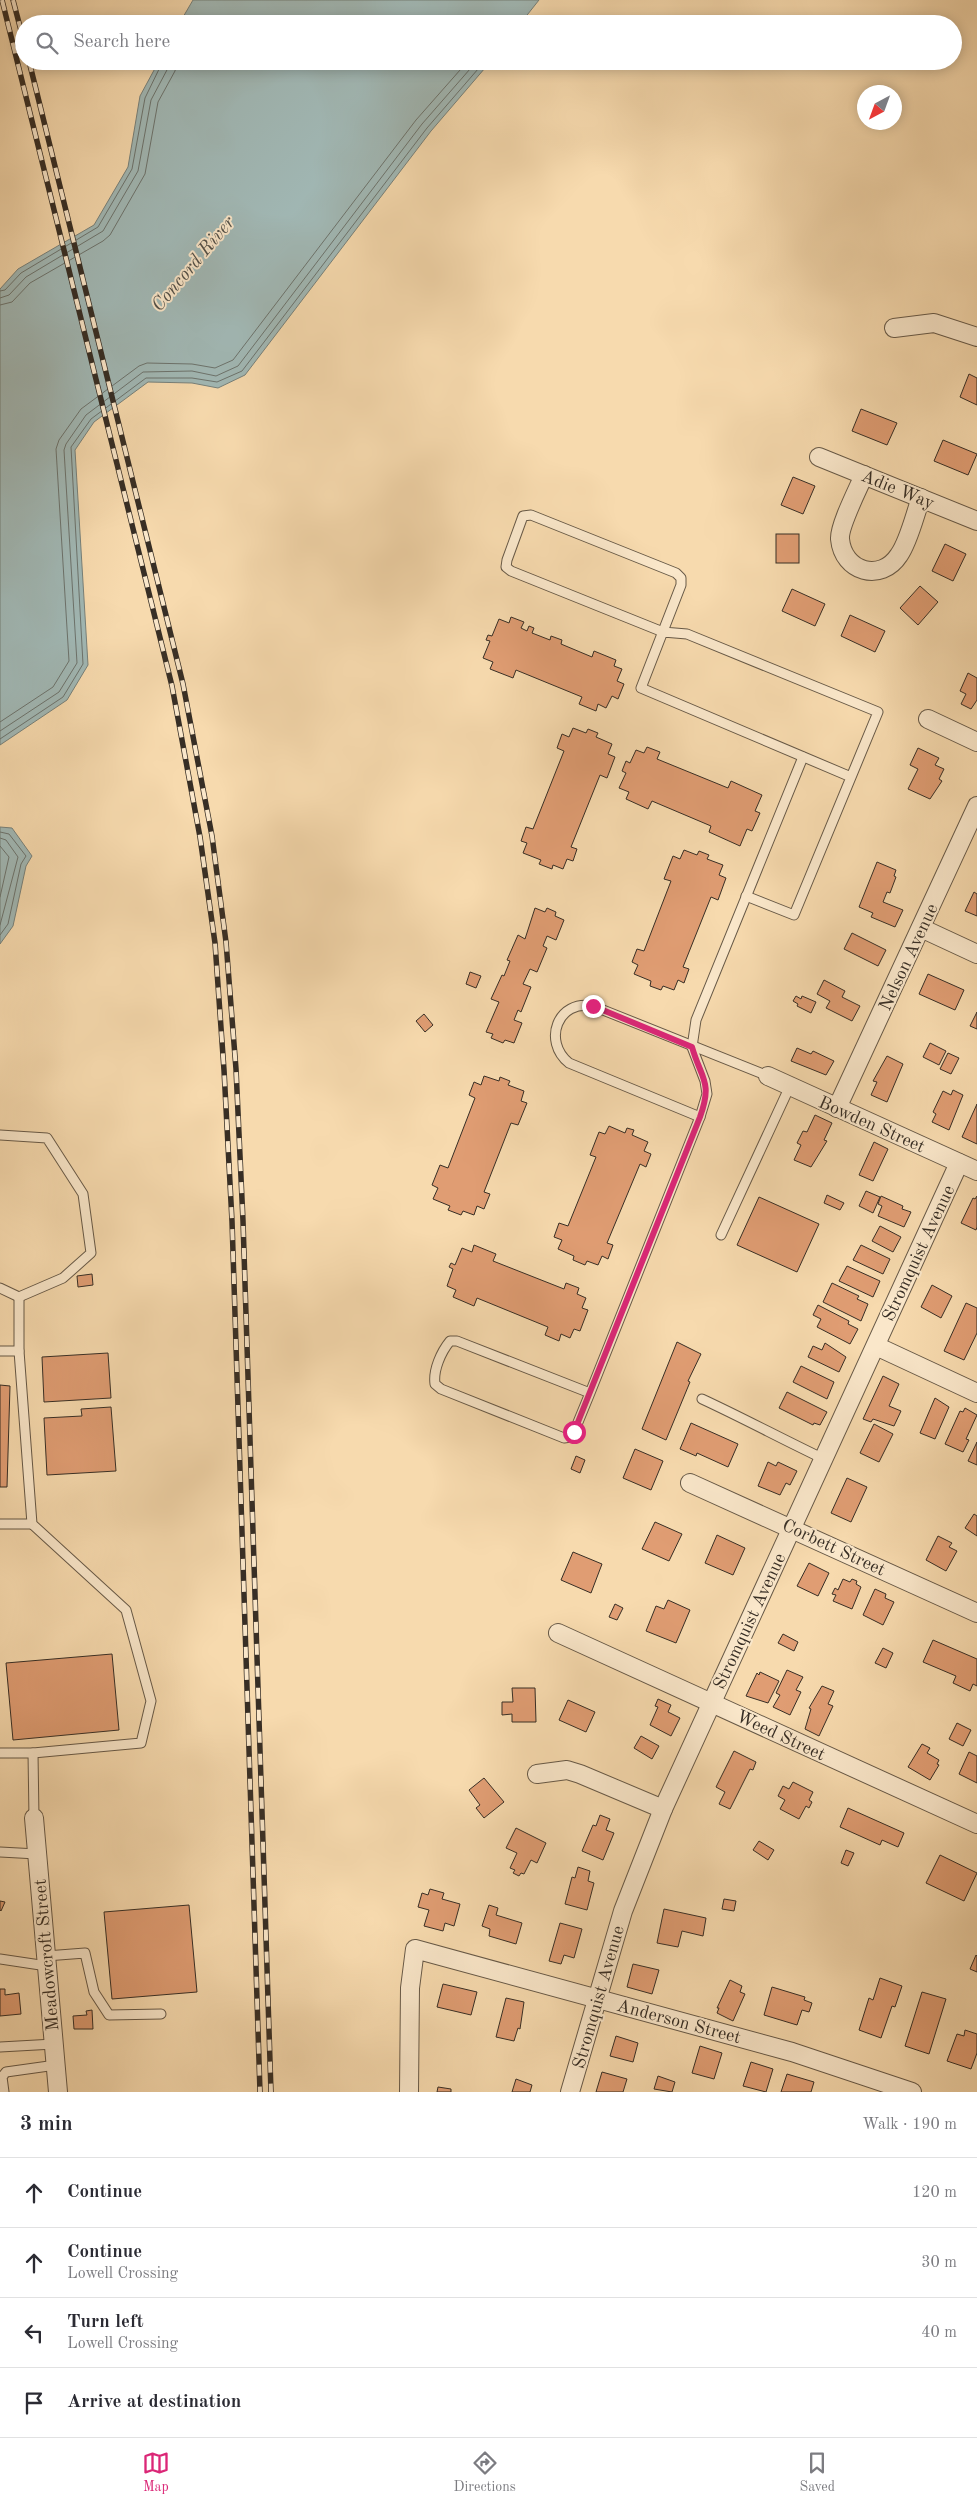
<!DOCTYPE html>
<meta charset="utf-8">
<style>
:root{--surface:#fff;--page:#f2f2f3;--text:#2b2b33;--muted:#7c7c81;--line:#e1e1e2;--accent:#db2777}
body{margin:0;font-family:"Old Standard TT",serif;background:var(--page);color:var(--text)}
.compass{position:absolute;left:857px;top:85px;width:45px;height:45px;border-radius:50%;background:var(--surface);box-shadow:0 2px 12px #0003;rotate:221deg}
.stop{position:absolute;width:15px;height:15px;margin:-11px;border:4px solid #db2777;border-radius:50%;background:#fff}
.stop.end{background:#db2777;border-color:#fff;box-shadow:0 1px 5px #0008}
.list{margin:0;padding:0;list-style:none}
h2{display:flex;justify-content:space-between;align-items:center;height:65px;margin:0;padding:0 20px;font-size:21px}
h2 small{font-size:16px;font-weight:400;color:var(--muted)}
.list li{display:grid;grid-template-columns:32px 1fr auto;gap:15px;align-items:center;box-sizing:border-box;height:70px;padding:0 20px;border-top:1px solid var(--line)}
.list b{display:block;font-size:19px;white-space:nowrap}
.list p{margin:0;font-size:16px;white-space:nowrap;color:var(--muted)}
.list em{font-size:16px;font-style:normal;color:var(--muted)}
.icon{flex:none;width:28px;height:28px;fill:none;stroke:currentColor;stroke-width:2;stroke-linecap:round;stroke-linejoin:round}
.map{position:relative;flex:none;width:977px;height:2092px;overflow:hidden}
.search{position:absolute;background:var(--surface);box-shadow:0 2px 12px #0003;left:15px;right:15px;top:15px;height:55px;display:flex;align-items:center;gap:12px;box-sizing:border-box;padding:0 18px;border-radius:28px;color:var(--muted);font-size:19px}
.sheet{height:345px;background:var(--surface)}
nav{display:flex;justify-content:space-around;align-items:center;box-sizing:border-box;height:70px;border-top:1px solid var(--line);background:var(--surface);font-size:14px;color:var(--muted)}
nav a{display:grid;justify-items:center;gap:2px}
nav .on{color:var(--accent)}
.map>svg:first-child{display:block}
.water{fill:#a1b8b5;stroke:#77817b}
.lines{fill:none;stroke-linecap:round;stroke-linejoin:round}
.shore{stroke:#6c736d;stroke-width:1}
.building{fill:#e09d73;stroke:#372e25}
.service-casing{stroke:#675947;stroke-width:11}
.minor-casing{stroke:#675947;stroke-width:20}
.service{stroke:#fae7ca;stroke-width:9}
.minor{stroke:#fae7ca;stroke-width:18}
.rail-casing{stroke:#372e25;stroke-width:5.5}
.rail{stroke:#fae7ca;stroke-width:4;stroke-dasharray:11;stroke-linecap:butt}
.route{stroke:#db2777;stroke-width:6}
.labels{text-anchor:middle;stroke-width:4;stroke-linejoin:round;paint-order:stroke}
.street-label{font-size:18px;fill:#372e25;stroke:#fae7ca}
.water-label{font-size:19px;font-style:italic;fill:#525049;stroke:#fae7ca}
</style>
<div class="map">
<svg width="977" height="2092" viewBox="0 0 977 2092">
<rect width="100%" height="100%" fill="#f7daae"/>
<filter id="stains"><feTurbulence type="fractalNoise" baseFrequency=".004" numOctaves="4"/><feColorMatrix values="0 0 0 0 .2 0 0 0 0 .09 0 0 0 0 .02 0 0 0 .5 -.17"/></filter>
<radialGradient id="worn" r=".72"><stop offset=".6" stop-color="#630" stop-opacity="0"/><stop offset="1" stop-color="#630" stop-opacity=".3"/></radialGradient>
<g class="water">
<polygon points="193,0 539,0 520,24 179,24"/>
<polygon points="159,61 491,61 431,131 245,375 218,388 192,383 148,382 94,422 75,450 88,665 67,700 0,745 0,289 18,269 94,225 128,167 140,96"/>
<polygon points="0,827 12,828 32,856 26,866 13,926 0,944"/>
</g>
<g class="lines">
<g class="shore">
<polyline points="0,291 5,290 21,273 98,227 132,169 145,98 163,61"/>
<polyline points="0,298 9,295 26,277 103,231 138,171 151,100 168,68 169,61"/>
<polyline points="0,305 12,302 30,283 103,241 110,235 145,174 158,102 175,71 177,61"/>
<polyline points="0,722 53,687 69,661 56,449 59,440 81,409 139,366 147,363 192,364 215,368 233,360 416,120 468,61"/>
<polyline points="0,731 59,692 77,663 64,450 66,444 86,415 143,372 192,371 216,376 238,366 422,124 477,61"/>
<polyline points="0,739 63,697 83,664 71,447 91,419 146,378 192,378 217,382 242,371 427,128 485,61"/>
<polyline points="0,832 9,834 26,856 21,864 8,924 0,935"/>
<polyline points="0,838 6,840 18,857 0,925"/>
<polyline points="0,846 9,857 0,897"/>
</g>
</g>
<g class="building">
<polygon points="969,374 977,378 977,405 960,397"/>
<polygon points="861,409 897,423 887,445 852,431"/>
<polygon points="943,440 977,454 968,475 934,461"/>
<polygon points="793,477 815,486 803,514 781,505"/>
<rect x="776" y="534" width="23" height="29"/>
<polygon points="945,544 966,554 953,581 932,571"/>
<polygon points="920,586 938,602 918,625 900,608"/>
<polygon points="792,589 825,604 815,626 782,611"/>
<polygon points="850,615 885,631 875,652 841,636"/>
<polygon points="511,617 524,622 521,628 527,631 529,626 534,628 532,633 550,640 551,636 562,640 561,644 592,657 594,651 616,660 614,666 622,669 617,681 624,684 618,699 612,696 606,708 598,704 596,711 579,704 582,697 516,670 513,678 490,669 493,662 483,658 490,641 486,640 488,635 492,636 499,619 509,623"/>
<polygon points="968,673 977,678 977,700 971,709 961,704 966,694 960,691"/>
<polygon points="573,728 586,733 588,729 598,733 596,737 612,744 608,754 615,757 607,778 600,775 571,847 577,849 573,861 567,859 563,869 553,865 552,869 539,864 541,860 523,853 527,843 521,841 526,827 533,829 564,751 557,748 562,734 569,737"/>
<polygon points="647,747 660,752 657,759 728,788 731,781 762,795 755,811 760,813 752,831 747,829 740,846 709,832 711,826 652,801 648,809 626,799 629,792 619,788 626,773 622,771 626,761 630,763 636,750 644,753"/>
<polygon points="918,748 939,758 935,765 944,769 939,779 942,781 930,799 908,789 918,769 910,765"/>
<polygon points="684,850 697,855 699,851 709,855 707,859 723,865 719,875 726,878 718,900 711,897 683,967 689,969 684,983 678,980 674,990 663,986 661,990 650,986 651,981 634,974 638,965 632,962 637,949 644,951 671,881 664,879 673,856 680,859"/>
<polygon points="877,862 896,870 894,876 896,877 890,893 887,892 883,902 903,910 895,927 871,917 873,913 859,907"/>
<polygon points="974,892 977,894 977,916 965,911"/>
<polygon points="535,908 545,912 547,908 556,912 555,916 564,920 556,940 547,936 543,946 547,948 537,972 530,969 523,984 531,987 521,1012 518,1010 514,1020 522,1023 514,1043 505,1040 503,1043 491,1038 493,1034 486,1032 499,1002 491,999 502,975 504,976 510,961 507,960 518,935 525,939"/>
<polygon points="852,933 886,950 878,966 844,949"/>
<polygon points="470,972 481,976 476,988 466,984"/>
<polygon points="928,974 964,990 955,1010 919,994"/>
<polygon points="824,980 845,991 842,997 860,1006 852,1021 826,1008 830,1001 817,994"/>
<polygon points="796,996 801,999 802,996 816,1002 811,1013 797,1006 798,1004 793,1001"/>
<polygon points="977,1012 977,1029 970,1026"/>
<polygon points="424,1014 433,1025 425,1032 416,1021"/>
<polygon points="930,1043 946,1051 939,1065 923,1057"/>
<polygon points="797,1048 811,1054 813,1051 834,1061 826,1075 791,1061"/>
<polygon points="948,1053 959,1058 951,1074 940,1069"/>
<polygon points="887,1056 903,1064 887,1102 871,1095 877,1082 873,1081"/>
<polygon points="484,1076 499,1081 500,1077 510,1081 508,1085 524,1091 521,1101 527,1103 518,1125 511,1123 484,1192 490,1194 484,1209 477,1206 474,1215 463,1211 461,1215 448,1210 450,1206 433,1199 438,1188 432,1185 440,1165 448,1168 475,1098 469,1095 474,1082 481,1085"/>
<polygon points="953,1090 963,1095 949,1130 932,1122 936,1114 933,1112 943,1091 951,1095"/>
<polygon points="977,1104 977,1144 962,1137"/>
<polygon points="815,1115 832,1123 824,1140 827,1141 811,1167 794,1160 801,1145 797,1143 803,1131 807,1132"/>
<polygon points="609,1126 625,1133 627,1128 634,1130 632,1135 648,1142 644,1151 651,1154 646,1167 640,1164 607,1243 613,1245 608,1259 602,1256 598,1265 587,1261 585,1265 573,1260 574,1256 558,1249 562,1240 554,1237 559,1223 568,1226 596,1157 590,1155 599,1132 605,1134"/>
<polygon points="874,1142 888,1149 873,1181 859,1175"/>
<polygon points="866,1191 880,1197 873,1213 859,1206"/>
<polygon points="827,1195 844,1203 840,1210 824,1203"/>
<polygon points="881,1196 903,1206 902,1209 911,1212 904,1227 878,1216 882,1206 878,1204"/>
<polygon points="977,1196 977,1227 976,1230 961,1223 973,1198 975,1199"/>
<polygon points="759,1197 819,1224 797,1272 737,1245"/>
<polygon points="880,1226 901,1237 893,1252 872,1241"/>
<polygon points="474,1245 496,1254 493,1261 564,1289 566,1283 579,1288 577,1294 586,1298 582,1308 588,1310 580,1331 574,1329 570,1338 561,1334 559,1341 545,1335 548,1327 477,1298 474,1306 453,1297 456,1290 447,1286 453,1269 449,1267 451,1263 455,1265 462,1248 472,1252"/>
<polygon points="861,1245 890,1259 883,1274 853,1260"/>
<polygon points="847,1266 880,1281 873,1297 839,1281"/>
<polygon points="92,1274 93,1285 78,1287 77,1276"/>
<polygon points="832,1283 859,1296 857,1299 868,1304 861,1321 823,1302"/>
<polygon points="932,1285 952,1296 941,1318 921,1307"/>
<polygon points="966,1303 977,1308 977,1333 964,1360 944,1351"/>
<polygon points="818,1305 849,1321 848,1324 858,1329 850,1344 817,1327 821,1319 813,1315"/>
<polygon points="677,1342 701,1354 688,1381 690,1382 666,1440 642,1429"/>
<polygon points="825,1343 846,1357 839,1372 808,1357 813,1346 822,1350"/>
<polygon points="108,1353 111,1398 44,1402 42,1357"/>
<polygon points="801,1366 834,1382 827,1399 793,1382"/>
<polygon points="883,1376 899,1384 889,1406 901,1411 894,1426 873,1419 871,1422 863,1419"/>
<polygon points="0,1385 10,1386 7,1487 0,1487"/>
<polygon points="787,1392 827,1412 820,1425 814,1423 813,1425 779,1408"/>
<polygon points="935,1398 949,1407 935,1439 920,1433"/>
<polygon points="111,1407 116,1471 47,1475 44,1418 82,1416 81,1409"/>
<polygon points="965,1408 977,1415 966,1439 969,1440 963,1452 945,1444 960,1411 963,1412"/>
<polygon points="691,1423 738,1444 728,1467 697,1453 696,1456 680,1449"/>
<polygon points="874,1424 893,1434 879,1462 860,1453"/>
<polygon points="977,1442 977,1465 968,1461"/>
<polygon points="635,1449 663,1461 651,1490 623,1478"/>
<polygon points="576,1456 585,1460 580,1473 571,1469"/>
<polygon points="768,1462 776,1466 778,1462 797,1471 790,1485 786,1483 780,1495 758,1486"/>
<polygon points="847,1478 867,1487 851,1522 831,1513"/>
<polygon points="974,1514 977,1516 977,1536 965,1528"/>
<polygon points="655,1522 682,1534 669,1561 642,1549"/>
<polygon points="717,1535 745,1548 733,1575 705,1563"/>
<polygon points="938,1536 952,1543 949,1547 957,1551 946,1571 926,1560"/>
<polygon points="573,1552 602,1564 591,1593 561,1580"/>
<polygon points="809,1563 829,1573 818,1596 797,1586"/>
<polygon points="843,1579 850,1582 852,1579 857,1581 856,1584 861,1587 852,1609 833,1601 836,1595 832,1594 835,1588 838,1590"/>
<polygon points="875,1589 886,1594 885,1598 894,1602 883,1625 863,1615"/>
<polygon points="668,1600 690,1610 676,1643 646,1631 656,1606 664,1609"/>
<polygon points="615,1604 623,1608 617,1620 609,1617"/>
<polygon points="783,1634 798,1642 794,1651 778,1643"/>
<polygon points="933,1640 977,1659 977,1686 973,1684 970,1691 953,1683 956,1676 923,1662"/>
<polygon points="883,1648 893,1653 886,1668 875,1663"/>
<polygon points="112,1654 119,1730 13,1740 6,1663"/>
<polygon points="787,1670 803,1677 796,1690 801,1692 790,1715 773,1707 780,1695 776,1693"/>
<polygon points="760,1672 779,1681 768,1703 746,1696 757,1673 759,1675"/>
<polygon points="822,1686 834,1691 828,1704 833,1706 819,1736 805,1729 811,1709 809,1708"/>
<polygon points="512,1688 535,1688 536,1722 512,1722 512,1714 502,1715 502,1702 513,1702"/>
<polygon points="658,1699 671,1705 668,1712 680,1718 671,1736 650,1725 658,1707 655,1706"/>
<polygon points="568,1700 595,1712 586,1732 559,1720"/>
<polygon points="957,1723 971,1730 963,1746 949,1739"/>
<polygon points="641,1736 659,1746 652,1759 634,1748"/>
<polygon points="922,1744 930,1748 927,1753 939,1760 937,1764 939,1765 930,1780 908,1767"/>
<polygon points="734,1751 756,1762 753,1770 750,1769 730,1809 719,1804 725,1792 716,1787"/>
<polygon points="969,1752 977,1756 977,1783 959,1774"/>
<polygon points="484,1778 504,1802 484,1818 476,1808 480,1805 469,1790"/>
<polygon points="793,1782 813,1792 809,1800 812,1802 809,1808 806,1806 799,1819 780,1809 785,1800 778,1796 783,1786 789,1789"/>
<polygon points="848,1808 904,1833 898,1847 882,1840 880,1845 840,1827"/>
<polygon points="600,1815 610,1819 606,1830 614,1833 603,1860 582,1851 593,1825 596,1826"/>
<polygon points="516,1828 546,1843 537,1863 531,1860 524,1874 521,1873 519,1876 513,1873 515,1870 510,1868 517,1853 506,1848"/>
<polygon points="759,1841 774,1850 768,1860 753,1850"/>
<polygon points="846,1850 854,1853 848,1866 841,1863"/>
<polygon points="940,1855 977,1873 964,1901 926,1883"/>
<polygon points="578,1867 590,1871 588,1881 594,1883 587,1910 565,1904 572,1877 575,1878"/>
<polygon points="430,1889 444,1893 442,1899 460,1904 454,1926 445,1923 443,1931 424,1926 429,1910 418,1907 422,1893 428,1895"/>
<polygon points="724,1899 736,1901 734,1911 722,1909"/>
<polygon points="0,1901 5,1902 1,1911 0,1910"/>
<polygon points="189,1905 197,1992 112,1999 104,1912"/>
<polygon points="489,1905 498,1908 496,1915 522,1923 516,1944 489,1936 490,1929 482,1926"/>
<polygon points="664,1909 706,1918 703,1936 682,1931 678,1947 657,1943"/>
<polygon points="560,1923 582,1929 574,1958 564,1955 561,1964 549,1961"/>
<polygon points="976,1955 977,1956 977,1972 970,1969"/>
<polygon points="633,1964 659,1970 652,1994 627,1987"/>
<polygon points="880,1978 902,1986 895,2007 892,2006 881,2038 859,2030 869,1998 873,2000"/>
<polygon points="730,1980 742,1986 740,1992 745,1994 733,2021 717,2013 719,2008 717,2008"/>
<polygon points="443,1984 477,1992 471,2015 437,2007"/>
<polygon points="772,1987 805,1997 804,2000 812,2003 809,2012 802,2010 797,2025 764,2015"/>
<polygon points="0,1989 5,1989 5,1995 19,1993 21,2014 0,2016"/>
<polygon points="922,1992 946,1999 929,2054 905,2046"/>
<polygon points="506,1998 524,2002 520,2029 518,2028 514,2041 496,2037"/>
<polygon points="92,2010 93,2029 74,2029 73,2016 87,2015 86,2011"/>
<polygon points="965,2030 977,2034 977,2053 971,2069 947,2061 957,2034 964,2036"/>
<polygon points="616,2036 638,2043 633,2062 610,2056"/>
<polygon points="700,2046 722,2053 714,2079 692,2073"/>
<polygon points="751,2062 773,2069 766,2092 743,2086"/>
<polygon points="602,2072 627,2079 623,2092 596,2092"/>
<polygon points="787,2074 814,2082 811,2092 781,2092"/>
<polygon points="658,2076 675,2082 672,2092 654,2089"/>
<polygon points="516,2079 532,2085 530,2092 512,2092"/>
<polygon points="438,2087 451,2089 451,2092 437,2092"/>
</g>
<g class="lines">
<defs>
<g id="service">
<polyline points="746,896 794,915 878,712 687,634 663,632 511,571 506,567 507,560 523,516 531,515 676,573 681,578 681,585 641,688 851,777"/>
<path d="M700 1117 569 1063C542 1041 558 999 593 1006L768 1076"/>
<polyline points="0,1135 47,1138 83,1194 91,1253 63,1278 19,1297 0,1288"/>
<polyline points="721,1235 790,1086"/>
<polyline points="19,1297 19,1351 32,1524 126,1610 151,1701 141,1743 33,1753"/>
<polyline points="0,1351 19,1351"/>
<path d="M590 1393 457 1341H450C441 1352 433 1370 435 1384L441 1389 564 1438 571 1437 574 1432 590 1393 700 1117 707 1094 705 1081 692 1047 696 1020 803 757"/>
<path d="M702 1399C743 1418 782 1439 824 1459"/>
<polyline points="0,1524 32,1524"/>
<polyline points="0,1753 33,1753 34,1818"/>
<polyline points="0,1852 37,1854"/>
<polyline points="46,1956 85,1953 94,1992 109,2015 161,2014"/>
<polyline points="0,1959 47,1966"/>
<polyline points="0,2047 54,2044"/>
<polyline points="4,2092 2,2077 6,2072 56,2065"/>
</g>
<g id="minor">
<polyline points="894,328 934,323 977,337"/>
<polyline points="819,457 977,521"/>
<path d="M864 475C858 489 839 526 840 539 843 572 881 583 899 555 909 541 915 514 921 498"/>
<polyline points="928,719 977,742"/>
<polyline points="921,928 977,954"/>
<polyline points="768,1076 977,1171"/>
<polyline points="837,1108 977,806"/>
<polyline points="876,1346 977,1393"/>
<polyline points="690,1483 977,1613"/>
<polyline points="558,1633 977,1824"/>
<polyline points="537,1774 567,1770 580,1774 663,1809"/>
<polyline points="34,1818 58,2092"/>
<polyline points="409,2092 410,1988 415,1949 792,2052 912,2092"/>
<polyline points="570,2092 623,1911 663,1809 959,1163"/>
</g>
</defs>
<use href="#service" class="service-casing"/>
<use href="#minor" class="minor-casing"/>
<use href="#service" class="service"/>
<use href="#minor" class="minor"/>
<defs>
<g id="rail">
<polyline points="2,0 172,686 200,837 215,943 224,1070 232,1221 260,2092"/>
<polyline points="13,0 24,42"/>
<polyline points="29,61 183,684 212,836 226,942 236,1069 243,1221 271,2092"/>
</g>
</defs>
<use href="#rail" class="rail-casing"/>
<use href="#rail" class="rail"/>
</g>
<g class="lines">
<path class="route" d="M574 1432 700 1117C713 1081 701 1079 692 1047L593 1006"/>
</g>
<g class="labels">
<g class="street-label">
<text transform="translate(898 489) rotate(22)" y="6">Adie Way</text>
<text transform="translate(908 957) rotate(-65)" y="6">Nelson Avenue</text>
<text transform="translate(872 1124) rotate(24)" y="6">Bowden Street</text>
<text transform="translate(918 1253) rotate(-65)" y="6">Stromquist Avenue</text>
<text transform="translate(834 1547) rotate(25)" y="6">Corbett Street</text>
<text transform="translate(749 1621) rotate(-65)" y="6">Stromquist Avenue</text>
<text transform="translate(781 1735) rotate(25)" y="6">Weed Street</text>
<text transform="translate(46 1955) rotate(-95)" y="6">Meadowcroft Street</text>
<text transform="translate(598 1997) rotate(-74)" y="6">Stromquist Avenue</text>
<text transform="translate(679 2021) rotate(15)" y="6">Anderson Street</text>
</g>
<g class="water-label">
<text transform="translate(192 263) rotate(-50)" y="7">Concord River</text>
</g>
</g>
<rect width="100%" height="100%" filter="url(#stains)"/>
<rect width="100%" height="100%" fill="url(#worn)"/>
</svg>
<svg class="compass" viewBox="-18 -18 36 36"><path d="M0-13l5 13h-10z" fill="#e53935"/><path d="M0 13l5-13h-10z" fill="#7c7c81"/></svg>
<div class="stop" style="left:574px;top:1432px"></div>
<div class="stop end" style="left:593px;top:1006px"></div>
<div class="search"><svg class="icon" aria-label="search" viewBox="0 0 24 24"><circle cx="10" cy="10" r="6"/><path d="M15 15l6 6"/></svg>Search here</div>
</div>
<section class="sheet">
<h2>3 min<small>Walk · 190 m</small></h2>
<ul class="list">
<li><svg class="icon" aria-label="ahead" viewBox="0 0 24 24"><path d="M12 20V5M6 11l6-6 6 6"/></svg><div><b>Continue</b></div><em>120 m</em></li>
<li><svg class="icon" aria-label="ahead" viewBox="0 0 24 24"><path d="M12 20V5M6 11l6-6 6 6"/></svg><div><b>Continue</b><p>Lowell Crossing</p></div><em>30 m</em></li>
<li><svg class="icon" aria-label="left" viewBox="0 0 24 24"><path d="M17 20v-9H6M10 6l-5 5 5 5"/></svg><div><b>Turn left</b><p>Lowell Crossing</p></div><em>40 m</em></li>
<li><svg class="icon" aria-label="arrive" viewBox="0 0 24 24"><path d="M6 21V4h12l-3 4 3 4H6"/></svg><div><b>Arrive at destination</b></div></li>
</ul>
</section>
<nav>
<a class="on"><svg class="icon" aria-label="map" viewBox="0 0 24 24"><path d="M3 6l6-2 6 2 6-2v14l-6 2-6-2-6 2zM9 4v14M15 6v14"/></svg>Map</a>
<a><svg class="icon" aria-label="directions" viewBox="0 0 24 24"><path d="M12 3l9 9-9 9-9-9zM9 14v-3h6M13 9l2 2-2 2"/></svg>Directions</a>
<a><svg class="icon" aria-label="saved" viewBox="0 0 24 24"><path d="M7 4h10v16l-5-4-5 4z"/></svg>Saved</a>
</nav>
